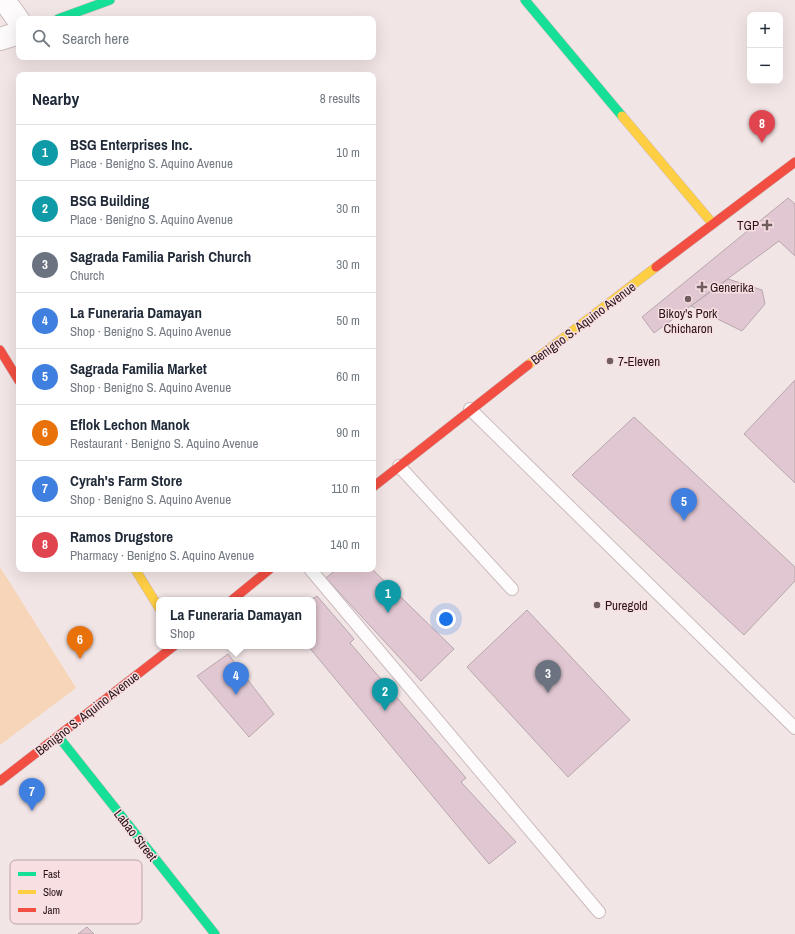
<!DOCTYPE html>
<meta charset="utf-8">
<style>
:root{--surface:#fff;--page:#f6f6f7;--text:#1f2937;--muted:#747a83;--line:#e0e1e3;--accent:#0f766e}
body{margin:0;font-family:"Archivo Narrow",sans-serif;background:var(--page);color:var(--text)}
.controls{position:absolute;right:12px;top:12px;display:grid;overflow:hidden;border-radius:8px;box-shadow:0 4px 16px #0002}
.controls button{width:36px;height:36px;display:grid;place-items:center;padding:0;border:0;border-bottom:1px solid var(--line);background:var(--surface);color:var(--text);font:20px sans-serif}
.you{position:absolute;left:446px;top:619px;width:14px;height:14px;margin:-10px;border:3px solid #fff;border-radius:50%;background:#1a73e8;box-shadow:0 0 0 6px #1a73e833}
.badge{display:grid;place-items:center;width:26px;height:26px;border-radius:50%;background:var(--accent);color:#fff;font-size:13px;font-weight:700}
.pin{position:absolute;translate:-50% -33px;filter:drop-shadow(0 1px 2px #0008)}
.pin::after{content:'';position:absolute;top:21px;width:14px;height:12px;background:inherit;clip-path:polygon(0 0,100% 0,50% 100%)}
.popup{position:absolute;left:156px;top:597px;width:160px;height:52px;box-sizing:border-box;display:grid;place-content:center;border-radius:8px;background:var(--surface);filter:drop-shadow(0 1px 3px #0005);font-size:13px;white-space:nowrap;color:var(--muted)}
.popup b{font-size:15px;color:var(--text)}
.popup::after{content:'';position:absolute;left:50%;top:100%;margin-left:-8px;border:8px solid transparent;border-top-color:var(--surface)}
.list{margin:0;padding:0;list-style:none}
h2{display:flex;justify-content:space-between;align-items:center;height:52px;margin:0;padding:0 16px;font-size:17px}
h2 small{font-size:13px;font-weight:400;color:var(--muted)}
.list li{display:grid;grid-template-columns:26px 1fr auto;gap:12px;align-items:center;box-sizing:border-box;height:56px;padding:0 16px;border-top:1px solid var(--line)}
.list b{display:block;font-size:15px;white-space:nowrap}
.list p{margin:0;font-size:13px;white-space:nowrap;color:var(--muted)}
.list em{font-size:13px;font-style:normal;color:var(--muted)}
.icon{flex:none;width:22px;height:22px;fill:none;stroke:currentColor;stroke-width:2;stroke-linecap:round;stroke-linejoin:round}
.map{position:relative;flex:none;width:795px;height:934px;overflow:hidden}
.search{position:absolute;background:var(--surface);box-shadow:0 4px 16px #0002;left:16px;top:16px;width:360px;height:44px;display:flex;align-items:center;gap:10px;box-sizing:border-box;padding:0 14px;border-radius:8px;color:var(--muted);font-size:15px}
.panel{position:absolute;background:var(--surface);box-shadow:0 4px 16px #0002;left:16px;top:72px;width:360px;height:500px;border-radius:8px}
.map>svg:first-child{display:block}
.green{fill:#f7d5b8}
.building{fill:#e1c7d2;stroke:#b7a7ad}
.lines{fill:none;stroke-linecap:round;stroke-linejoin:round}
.lane-casing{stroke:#ccbbbd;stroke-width:14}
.street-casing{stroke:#ccbbbd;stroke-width:24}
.fast-casing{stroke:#ccbbbd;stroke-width:10}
.slow-casing{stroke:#ccbbbd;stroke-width:10}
.jam-casing{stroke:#ccbbbd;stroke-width:10}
.lane{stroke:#fdfbfb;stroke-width:12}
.street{stroke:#fdfbfb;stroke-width:22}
.fast{stroke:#16e098;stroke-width:9}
.slow{stroke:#ffcf43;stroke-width:9}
.jam{stroke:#f24e42;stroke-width:9}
.poi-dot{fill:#705d60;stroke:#f8dfe2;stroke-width:1.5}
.labels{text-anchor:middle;stroke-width:3;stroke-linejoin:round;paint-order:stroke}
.poi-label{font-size:13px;fill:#2a1418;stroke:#f8dfe2;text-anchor:start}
.street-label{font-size:13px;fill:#2a1418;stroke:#f8dfe2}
.key{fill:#f8dfe2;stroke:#baa2a5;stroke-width:1}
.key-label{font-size:11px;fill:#2a1418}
</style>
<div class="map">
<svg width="795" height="934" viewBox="0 0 795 934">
<rect width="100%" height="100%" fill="#f2e5e6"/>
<polygon class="green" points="0,567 76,688 0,745"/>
<g class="building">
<polygon points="788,198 795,204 795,256 779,241 654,333 642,317"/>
<polygon points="728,279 762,290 765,304 742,331 691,306"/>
<polygon points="795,380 795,483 744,434"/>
<polygon points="634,417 795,567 795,581 744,635 572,475"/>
<polygon points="337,569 372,569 454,649 421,681 326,578"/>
<polygon points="317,596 354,639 350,643 466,778 461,782 516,842 489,864 308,646 313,646 313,600 311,600"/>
<polygon points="527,610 630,720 568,777 467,667"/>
<polygon points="228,654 274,714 249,737 197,676"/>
<polygon points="87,927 94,934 78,934"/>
</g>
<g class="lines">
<defs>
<g id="lane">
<polyline points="470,409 795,728"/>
<polyline points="399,466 512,589"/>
<polyline points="310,569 599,912"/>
</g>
<g id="street">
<polyline points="4,0 19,21"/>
<polyline points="0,39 19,33"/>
</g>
<g id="fast">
<polyline points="525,0 622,116"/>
<polyline points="58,19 110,0"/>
<polyline points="58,736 215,934"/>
</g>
<g id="slow">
<polyline points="622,116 713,224"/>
<polyline points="528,365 656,267"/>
<polyline points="135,569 159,608"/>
</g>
<g id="jam">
<polyline points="656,267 795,162"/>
<polyline points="0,350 19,381"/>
<polyline points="373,487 528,365"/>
<polyline points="232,600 270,569"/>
<polyline points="0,781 174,646"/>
</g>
</defs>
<use href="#lane" class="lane-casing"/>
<use href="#street" class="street-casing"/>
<use href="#fast" class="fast-casing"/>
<use href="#slow" class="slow-casing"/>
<use href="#jam" class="jam-casing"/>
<use href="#lane" class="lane"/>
<use href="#street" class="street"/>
<use href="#fast" class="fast"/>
<use href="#slow" class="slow"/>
<use href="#jam" class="jam"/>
</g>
<g class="poi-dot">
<path d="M765 219h4v4h4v4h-4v4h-4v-4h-4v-4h4z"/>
<path d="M700 281h4v4h4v4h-4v4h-4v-4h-4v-4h4z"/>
<circle cx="688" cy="299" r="4"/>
<circle cx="610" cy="361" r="4"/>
<circle cx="597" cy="605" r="4"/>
</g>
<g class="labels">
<g class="poi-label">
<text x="759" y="230" text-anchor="end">TGP</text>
<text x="710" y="292">Generika</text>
<text x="688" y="318" text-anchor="middle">Bikoy's Pork<tspan x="688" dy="15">Chicharon</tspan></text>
<text x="618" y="366">7-Eleven</text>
<text x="605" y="610">Puregold</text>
</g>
<g class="street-label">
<text transform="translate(583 323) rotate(-37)" y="5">Benigno S. Aquino Avenue</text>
<text transform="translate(87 713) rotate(-38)" y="5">Benigno S. Aquino Avenue</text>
<text transform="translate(136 835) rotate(52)" y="5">Labao Street</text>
</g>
</g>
<rect x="10" y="860" width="132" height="64" rx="6" class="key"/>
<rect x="18" y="872" width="18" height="4" fill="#16e098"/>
<rect x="18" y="890" width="18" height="4" fill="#ffcf43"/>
<rect x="18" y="908" width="18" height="4" fill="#f24e42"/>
<g class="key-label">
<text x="43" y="878">Fast</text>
<text x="43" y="896">Slow</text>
<text x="43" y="914">Jam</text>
</g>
</svg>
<div class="controls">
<button>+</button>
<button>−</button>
</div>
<div class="you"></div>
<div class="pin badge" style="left:388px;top:613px;background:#0f9aa8">1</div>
<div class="pin badge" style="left:385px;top:711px;background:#0f9aa8">2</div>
<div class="pin badge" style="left:548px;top:693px;background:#6b7280">3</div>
<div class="pin badge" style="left:236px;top:695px;background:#3f7fe0">4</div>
<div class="popup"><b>La Funeraria Damayan</b>Shop</div>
<div class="pin badge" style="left:684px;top:521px;background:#3f7fe0">5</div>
<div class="pin badge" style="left:80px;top:659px;background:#e8710a">6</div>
<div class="pin badge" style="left:32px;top:811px;background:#3f7fe0">7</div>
<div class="pin badge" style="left:762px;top:143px;background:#e0444e">8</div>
<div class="search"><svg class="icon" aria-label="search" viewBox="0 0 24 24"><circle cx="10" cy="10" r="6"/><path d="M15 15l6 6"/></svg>Search here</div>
<section class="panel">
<h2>Nearby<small>8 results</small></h2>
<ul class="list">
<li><span class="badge" style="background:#0f9aa8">1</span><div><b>BSG Enterprises Inc.</b><p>Place · Benigno S. Aquino Avenue</p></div><em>10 m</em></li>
<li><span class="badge" style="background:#0f9aa8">2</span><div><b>BSG Building</b><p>Place · Benigno S. Aquino Avenue</p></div><em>30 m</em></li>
<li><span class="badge" style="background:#6b7280">3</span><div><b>Sagrada Familia Parish Church</b><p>Church</p></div><em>30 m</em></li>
<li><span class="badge" style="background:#3f7fe0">4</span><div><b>La Funeraria Damayan</b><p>Shop · Benigno S. Aquino Avenue</p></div><em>50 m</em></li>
<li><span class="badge" style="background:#3f7fe0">5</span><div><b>Sagrada Familia Market</b><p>Shop · Benigno S. Aquino Avenue</p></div><em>60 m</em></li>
<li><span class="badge" style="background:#e8710a">6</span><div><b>Eflok Lechon Manok</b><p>Restaurant · Benigno S. Aquino Avenue</p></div><em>90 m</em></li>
<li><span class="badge" style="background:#3f7fe0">7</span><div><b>Cyrah's Farm Store</b><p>Shop · Benigno S. Aquino Avenue</p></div><em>110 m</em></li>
<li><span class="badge" style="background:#e0444e">8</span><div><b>Ramos Drugstore</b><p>Pharmacy · Benigno S. Aquino Avenue</p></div><em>140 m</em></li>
</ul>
</section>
</div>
